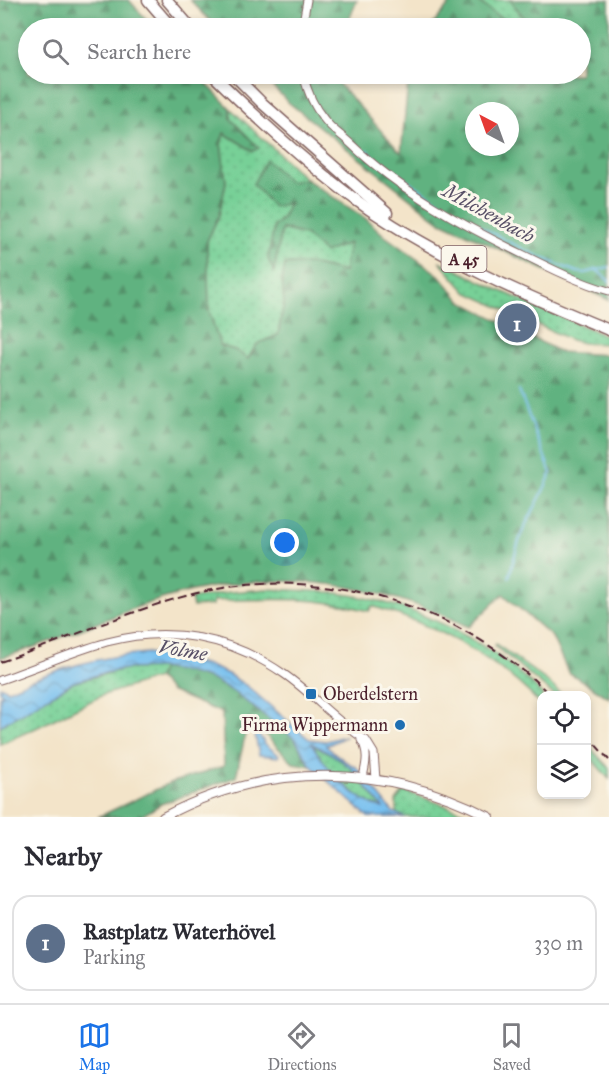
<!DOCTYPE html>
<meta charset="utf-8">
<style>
:root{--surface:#fff;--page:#f7f7f7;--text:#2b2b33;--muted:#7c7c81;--line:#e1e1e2;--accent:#1a73e8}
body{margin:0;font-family:"IM FELL Great Primer",serif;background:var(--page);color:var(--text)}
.controls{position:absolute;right:18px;bottom:18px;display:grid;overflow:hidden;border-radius:12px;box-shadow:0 3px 9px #0003}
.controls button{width:54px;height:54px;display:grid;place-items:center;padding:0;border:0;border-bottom:2px solid var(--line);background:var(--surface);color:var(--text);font:30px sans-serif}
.compass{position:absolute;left:465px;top:102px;width:54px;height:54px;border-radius:50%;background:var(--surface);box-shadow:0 3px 9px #0003;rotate:319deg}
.you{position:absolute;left:285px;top:543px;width:21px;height:21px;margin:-15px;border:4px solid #fff;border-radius:50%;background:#1a73e8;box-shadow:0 0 0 9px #1a73e833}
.badge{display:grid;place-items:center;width:39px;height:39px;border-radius:50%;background:var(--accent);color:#fff;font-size:20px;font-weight:700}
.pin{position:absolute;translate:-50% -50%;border:3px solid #fff;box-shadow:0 2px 6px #0006}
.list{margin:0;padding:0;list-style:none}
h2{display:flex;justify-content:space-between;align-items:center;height:78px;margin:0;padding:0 24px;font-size:26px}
h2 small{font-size:20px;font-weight:400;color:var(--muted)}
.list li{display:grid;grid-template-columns:39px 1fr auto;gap:18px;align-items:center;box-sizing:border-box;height:96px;margin:0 12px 12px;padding:0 12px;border:2px solid var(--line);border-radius:18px}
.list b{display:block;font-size:22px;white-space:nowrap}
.list p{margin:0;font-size:20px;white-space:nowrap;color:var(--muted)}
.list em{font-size:20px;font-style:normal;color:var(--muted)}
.icon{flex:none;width:33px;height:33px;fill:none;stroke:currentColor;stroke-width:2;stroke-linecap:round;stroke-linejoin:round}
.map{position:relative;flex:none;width:609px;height:817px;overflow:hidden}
.search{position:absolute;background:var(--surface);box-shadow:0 3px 9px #0003;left:18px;right:18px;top:18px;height:66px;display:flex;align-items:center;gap:15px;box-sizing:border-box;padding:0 21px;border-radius:33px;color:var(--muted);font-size:22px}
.sheet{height:186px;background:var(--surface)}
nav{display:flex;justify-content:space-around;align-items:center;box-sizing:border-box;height:84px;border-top:2px solid var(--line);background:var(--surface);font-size:16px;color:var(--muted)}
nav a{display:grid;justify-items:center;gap:3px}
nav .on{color:var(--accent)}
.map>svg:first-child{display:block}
.grass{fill:url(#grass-dots);stroke:#607861;stroke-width:1.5}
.forest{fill:url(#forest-firs);stroke:#566856;stroke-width:1.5;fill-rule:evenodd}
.water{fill:url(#water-waves);stroke:#606f8d;stroke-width:1.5;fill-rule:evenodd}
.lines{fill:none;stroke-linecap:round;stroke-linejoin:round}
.stream{stroke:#76bfef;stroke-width:2}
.minor-casing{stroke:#856462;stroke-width:9}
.major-casing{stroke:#856462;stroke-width:10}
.highway-casing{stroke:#856462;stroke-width:13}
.minor{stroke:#fff;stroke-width:7}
.major{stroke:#fff;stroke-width:8}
.highway{stroke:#fff;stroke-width:10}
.rail{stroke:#4a1f2b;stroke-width:2;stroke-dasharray:9 4.5;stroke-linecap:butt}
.poi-dot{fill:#1f6fb2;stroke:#fbf7ec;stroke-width:2}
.labels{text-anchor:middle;stroke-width:6;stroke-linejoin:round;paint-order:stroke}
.shield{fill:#fbf7ec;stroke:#7f6065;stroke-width:1.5}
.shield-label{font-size:16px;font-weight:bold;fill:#4a1f2b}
.poi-label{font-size:18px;fill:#4a1f2b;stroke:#fbf7ec;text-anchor:start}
.water-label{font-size:20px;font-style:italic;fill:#574f66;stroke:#fbf7ec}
</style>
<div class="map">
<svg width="609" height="817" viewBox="0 0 609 817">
<defs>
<pattern id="grass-dots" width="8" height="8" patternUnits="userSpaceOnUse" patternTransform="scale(1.5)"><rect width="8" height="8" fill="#77d097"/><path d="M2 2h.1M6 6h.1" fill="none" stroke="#68b282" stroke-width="1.8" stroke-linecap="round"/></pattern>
<pattern id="forest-firs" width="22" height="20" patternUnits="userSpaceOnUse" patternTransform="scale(1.5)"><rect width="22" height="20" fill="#61b280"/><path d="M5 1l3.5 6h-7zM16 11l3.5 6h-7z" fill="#529069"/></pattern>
<pattern id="water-waves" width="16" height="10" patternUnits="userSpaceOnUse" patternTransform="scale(1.5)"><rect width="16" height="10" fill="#76bfef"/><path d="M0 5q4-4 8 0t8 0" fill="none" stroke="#639bc2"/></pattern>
</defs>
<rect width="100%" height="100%" fill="#fbf7ec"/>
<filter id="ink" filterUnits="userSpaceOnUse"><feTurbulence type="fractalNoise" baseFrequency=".0167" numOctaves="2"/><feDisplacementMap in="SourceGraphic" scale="12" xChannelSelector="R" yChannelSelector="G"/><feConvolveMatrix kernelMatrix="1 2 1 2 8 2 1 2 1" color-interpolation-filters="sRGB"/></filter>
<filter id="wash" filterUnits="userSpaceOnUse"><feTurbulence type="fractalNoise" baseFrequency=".008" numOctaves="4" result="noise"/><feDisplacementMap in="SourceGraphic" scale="24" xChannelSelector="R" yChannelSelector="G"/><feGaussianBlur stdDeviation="1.35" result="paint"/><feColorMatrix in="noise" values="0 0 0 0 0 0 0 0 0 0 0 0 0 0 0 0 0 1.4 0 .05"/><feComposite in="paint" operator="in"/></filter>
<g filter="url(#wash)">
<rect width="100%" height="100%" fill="#f3e4c9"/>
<g class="grass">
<polygon points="476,0 510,0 532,28 516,28 512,22 499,17"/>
<path d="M230 108 306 179 290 182C290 201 288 214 274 226L273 271 282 229 305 235 325 252 350 243 344 272 310 264 282 280 284 302 278 335 257 344 248 359 235 350 220 346 209 311 207 241 219 215 226 182 221 144 224 133 253 151 231 119Z"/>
<polygon points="439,261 501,291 609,337 609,344 583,343 571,340 466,292"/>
<path d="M267 589C290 590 313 590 336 593 412 602 491 640 543 695L542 696 541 705C497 657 434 625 372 606L369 611C315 596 268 599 213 601V605L193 607 191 599 230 592Z"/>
<polygon points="496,644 547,681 562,695 554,695 495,646"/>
<polygon points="162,668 158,678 103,695 36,728 0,744 0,726 72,683 82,680 125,669"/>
<polygon points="586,743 609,768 609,779 587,754"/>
<path d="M312 744 330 753 351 768 383 808C377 806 367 803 362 799 344 785 322 764 312 744Z"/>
<polygon points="404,791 464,812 463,817 405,817 397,815 396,801"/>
</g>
<g class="forest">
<path d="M0 0H129L154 28H28V74H197L230 108 231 119 259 148 253 151 224 133 221 144 226 182 219 215 207 241 209 311 220 346 235 350 248 359 257 344 278 335 284 302 282 280 285 264H310L344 272 349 243 325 253 305 235 282 229 274 272 268 259 274 226 282 219 289 203 273 207 253 184 266 160 290 182 306 179 365 218 385 236 439 275 461 301 560 352 609 355V698L568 672 552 637 503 594 469 627C365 577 256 566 146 604 97 622 50 644 0 658Z"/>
<polygon points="190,0 357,0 346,28 217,28"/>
<polygon points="453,0 476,0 499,17 512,22 516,28 430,28"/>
<path d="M510 0H609V300L439 221 289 103 260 74H330L401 153 409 74H580V28H532ZM474 111H510V147H474Z"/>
<polygon points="162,668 186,672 211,679 231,690 295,739 311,766 293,763 249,718 236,777 161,804 140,817 98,817 170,783 224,766 222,713 170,691 158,678"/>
</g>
<g class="water">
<path d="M148 653 205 664 228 674 247 686 309 739 326 741 344 736 345 737 326 746 345 761 356 767 393 812 405 817H368L311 766 295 739 231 690 211 679 186 672 162 668 125 669 100 674 72 683 0 726V696L3 694 0 692V686L8 690C54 669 99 656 148 653ZM312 744 330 753 351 768 383 808C353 800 327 769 312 744Z"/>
<polygon points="258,733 265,744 279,755 278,757 259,755 255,735"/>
</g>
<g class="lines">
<g class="stream">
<path d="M368 150 372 156C436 201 503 245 577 272L585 273 609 267"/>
<polyline points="596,269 609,281"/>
<path d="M509 578C513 561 517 544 524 528 533 510 544 492 551 473L519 390"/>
</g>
</g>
</g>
<g filter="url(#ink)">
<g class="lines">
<defs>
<g id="minor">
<polyline points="302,28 307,0"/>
<path d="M303 74C307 90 313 106 324 119 331 129 342 135 351 144 400 191 464 226 524 255 552 269 580 283 609 291"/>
<path d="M0 680C36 668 71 652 107 642 170 625 231 637 284 674 313 694 336 722 366 740L374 753 376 779"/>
<path d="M361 740C369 752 366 764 363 777"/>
</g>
<path id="major" d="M163 817C267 761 385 763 490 817"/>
<g id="highway">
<polyline points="148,0 172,28"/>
<polyline points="167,0 191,28"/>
<path d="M212 74C261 122 313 170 370 210 444 260 526 296 609 330"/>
<polyline points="233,74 262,103 387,213"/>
</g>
</defs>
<use href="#minor" class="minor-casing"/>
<use href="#major" class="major-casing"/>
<use href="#highway" class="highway-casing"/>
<use href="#minor" class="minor"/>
<use href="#major" class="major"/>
<use href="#highway" class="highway"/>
<g class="rail">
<path d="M0 662C64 641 125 612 189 595 317 562 458 602 551 696"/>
<polyline points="586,734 609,760"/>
</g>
</g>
</g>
<g class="poi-dot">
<rect x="305" y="688" width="12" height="12" rx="3"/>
<circle cx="400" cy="725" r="6"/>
</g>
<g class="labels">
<rect class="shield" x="441.5" y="246" width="45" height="26" rx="4.5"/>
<g class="shield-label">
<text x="464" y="265">A 45</text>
</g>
<g class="poi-label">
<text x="323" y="700">Oberdelstern</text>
<text x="388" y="731" text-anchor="end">Firma Wippermann</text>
</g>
<g class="water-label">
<text transform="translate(489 213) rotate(29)" y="7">Milchenbach</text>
<text transform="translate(183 650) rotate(10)" y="7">Volme</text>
</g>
</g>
</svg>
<div class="controls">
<button><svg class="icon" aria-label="locate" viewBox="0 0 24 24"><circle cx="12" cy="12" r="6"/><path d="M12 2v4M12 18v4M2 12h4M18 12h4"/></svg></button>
<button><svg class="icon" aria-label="layers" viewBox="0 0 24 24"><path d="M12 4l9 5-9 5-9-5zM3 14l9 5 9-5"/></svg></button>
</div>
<svg class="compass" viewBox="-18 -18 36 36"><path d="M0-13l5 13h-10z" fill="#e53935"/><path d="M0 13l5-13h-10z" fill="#7c7c81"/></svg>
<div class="you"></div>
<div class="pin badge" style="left:517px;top:323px;background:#5c6f8a">1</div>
<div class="search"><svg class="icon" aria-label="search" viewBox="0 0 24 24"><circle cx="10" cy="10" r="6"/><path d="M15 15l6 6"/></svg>Search here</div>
</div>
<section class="sheet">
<h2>Nearby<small></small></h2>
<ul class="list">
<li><span class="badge" style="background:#5c6f8a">1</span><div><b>Rastplatz Waterhövel</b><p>Parking</p></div><em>330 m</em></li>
</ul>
</section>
<nav>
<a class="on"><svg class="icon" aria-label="map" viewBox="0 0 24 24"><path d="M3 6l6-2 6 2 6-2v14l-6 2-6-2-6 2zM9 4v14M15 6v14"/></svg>Map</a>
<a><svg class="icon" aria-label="directions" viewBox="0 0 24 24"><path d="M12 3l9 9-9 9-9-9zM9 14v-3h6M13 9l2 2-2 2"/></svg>Directions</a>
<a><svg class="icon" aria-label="saved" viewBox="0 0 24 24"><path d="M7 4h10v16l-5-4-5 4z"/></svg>Saved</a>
</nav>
